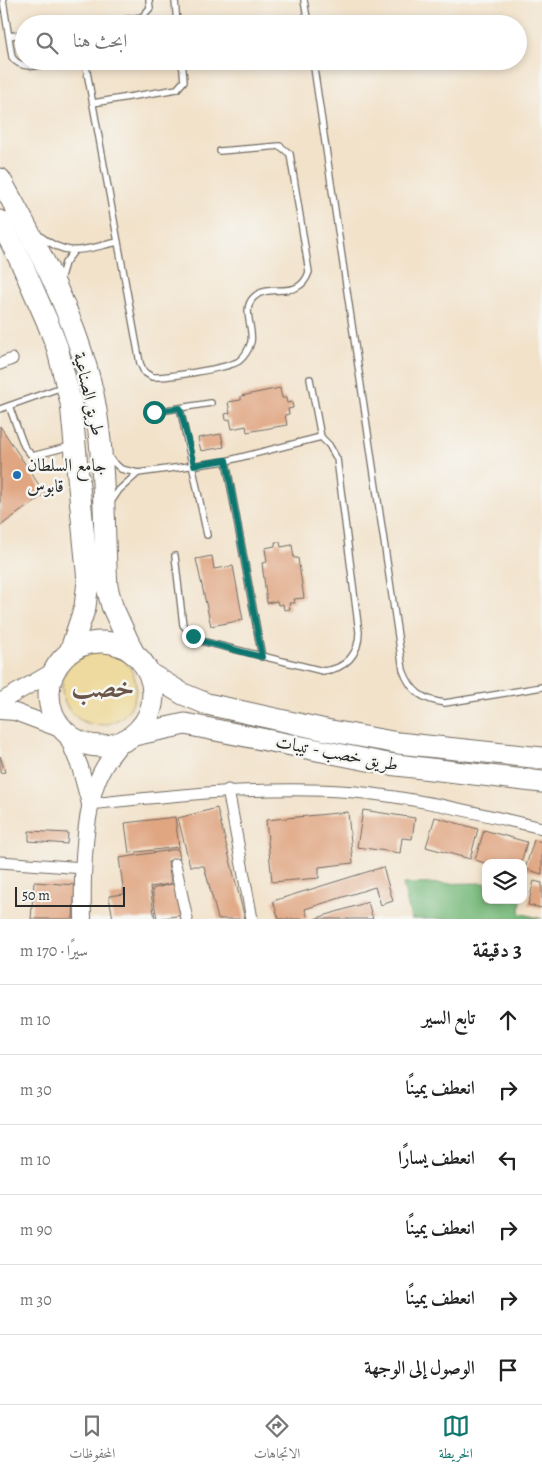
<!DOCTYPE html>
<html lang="ar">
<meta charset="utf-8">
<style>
:root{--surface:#fff;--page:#f6f6f6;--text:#222;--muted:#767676;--line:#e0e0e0;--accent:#0f766e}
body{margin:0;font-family:Alegreya,Amiri,serif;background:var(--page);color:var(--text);direction:rtl}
.controls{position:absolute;right:15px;bottom:15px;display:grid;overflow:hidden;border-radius:10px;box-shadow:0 2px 8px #0003}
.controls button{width:45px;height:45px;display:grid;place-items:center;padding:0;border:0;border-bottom:1px solid var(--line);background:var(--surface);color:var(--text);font:25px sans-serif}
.scale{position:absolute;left:15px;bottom:12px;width:110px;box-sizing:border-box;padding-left:5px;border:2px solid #2b2b2b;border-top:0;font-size:14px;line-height:18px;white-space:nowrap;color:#2b2b2b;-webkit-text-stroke:4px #f6f6f2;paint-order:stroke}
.stop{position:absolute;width:15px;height:15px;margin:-11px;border:4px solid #0f766e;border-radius:50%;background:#fff}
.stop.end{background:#0f766e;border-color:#fff;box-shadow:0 1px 5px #0008}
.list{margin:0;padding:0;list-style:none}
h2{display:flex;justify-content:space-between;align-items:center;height:65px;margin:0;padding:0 20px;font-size:21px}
h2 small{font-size:16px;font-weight:400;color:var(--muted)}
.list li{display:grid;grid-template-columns:32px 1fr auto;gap:15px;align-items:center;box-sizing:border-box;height:70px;padding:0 20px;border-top:1px solid var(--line)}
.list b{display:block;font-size:19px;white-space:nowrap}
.list em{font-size:16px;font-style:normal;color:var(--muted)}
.icon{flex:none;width:28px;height:28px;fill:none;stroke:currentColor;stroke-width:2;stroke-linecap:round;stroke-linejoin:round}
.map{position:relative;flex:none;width:542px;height:919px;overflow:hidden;direction:ltr}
.search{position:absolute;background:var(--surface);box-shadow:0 2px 8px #0003;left:15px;right:15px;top:15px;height:55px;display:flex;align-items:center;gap:12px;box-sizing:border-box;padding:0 18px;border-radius:28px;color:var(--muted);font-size:19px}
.sheet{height:485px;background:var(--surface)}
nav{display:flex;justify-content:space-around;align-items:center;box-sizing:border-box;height:70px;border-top:1px solid var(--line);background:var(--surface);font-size:14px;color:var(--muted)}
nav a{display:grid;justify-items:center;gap:2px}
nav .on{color:var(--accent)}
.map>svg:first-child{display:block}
.forest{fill:#78ba7c;stroke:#527254}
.sand{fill:#eeda9e;stroke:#8c8264}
.building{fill:#e0a581}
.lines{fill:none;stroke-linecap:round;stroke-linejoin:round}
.lane-casing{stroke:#716b63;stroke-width:8}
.street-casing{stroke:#716b63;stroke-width:13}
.secondary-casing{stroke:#716b63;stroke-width:18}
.highway-casing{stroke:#716b63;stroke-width:23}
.lane{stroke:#fff;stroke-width:5.5}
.street{stroke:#fff;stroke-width:11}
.secondary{stroke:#fff;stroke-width:16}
.highway{stroke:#fff;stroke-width:21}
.route{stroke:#0f766e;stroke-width:6}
.poi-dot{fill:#1f6fb2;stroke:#f6f6f2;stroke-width:2}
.labels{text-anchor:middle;stroke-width:5;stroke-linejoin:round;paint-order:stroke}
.street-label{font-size:18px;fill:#2b2b2b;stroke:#f6f6f2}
.poi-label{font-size:18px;fill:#2b2b2b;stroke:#f6f6f2;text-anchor:start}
.town-label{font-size:28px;font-weight:bold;fill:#6a5649;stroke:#f6f6f2}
</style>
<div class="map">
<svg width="542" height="919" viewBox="0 0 542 919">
<rect width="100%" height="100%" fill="#f6f6f2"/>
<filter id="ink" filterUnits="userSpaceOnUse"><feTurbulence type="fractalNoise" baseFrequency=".02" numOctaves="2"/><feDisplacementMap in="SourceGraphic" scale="10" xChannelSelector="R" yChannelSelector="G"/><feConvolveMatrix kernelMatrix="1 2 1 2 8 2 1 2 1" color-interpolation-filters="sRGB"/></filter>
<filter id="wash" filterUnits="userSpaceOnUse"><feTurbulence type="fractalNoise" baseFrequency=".0096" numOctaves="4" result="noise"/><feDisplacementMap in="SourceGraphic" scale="20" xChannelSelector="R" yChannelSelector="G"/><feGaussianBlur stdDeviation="1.12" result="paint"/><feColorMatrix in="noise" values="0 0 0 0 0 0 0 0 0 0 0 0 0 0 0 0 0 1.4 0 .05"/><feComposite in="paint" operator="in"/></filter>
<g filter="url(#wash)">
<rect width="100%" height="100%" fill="#f2e2ca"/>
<polygon class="forest" points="486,883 486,900 521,900 520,913 542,919 411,919 403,884"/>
<circle class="sand" cx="99" cy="688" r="37"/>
<g id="blocks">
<g class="building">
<polygon points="280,388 282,398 286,398 287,403 292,402 293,408 288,409 289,414 285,415 287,425 247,432 246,426 232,429 230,419 226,420 225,414 230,413 228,402 241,400 241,396"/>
<polygon points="0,426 45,494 0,526"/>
<polygon points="221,434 224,447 201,451 198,438"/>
<polygon points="275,542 280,542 281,547 292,545 294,558 298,558 304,598 294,599 295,603 289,603 290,609 284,610 283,604 278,605 277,601 267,603 262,563 267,562 265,548 275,546"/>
<polygon points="212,556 214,569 233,566 243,620 211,626 196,559"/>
<polygon points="0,756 5,772 0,773"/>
<polygon points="217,808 245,919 218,919 204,866 190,866 178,818"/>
<polygon points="363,810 415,818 412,839 402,838 400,853 357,847"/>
<polygon points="348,812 353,863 319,867 319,878 272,882 266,820"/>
<polygon points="175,817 179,847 129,853 125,823"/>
<polygon points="435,817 478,829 470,859 426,847"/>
<polygon points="484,830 527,842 521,863 485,863 475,860"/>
<polygon points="29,831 68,833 67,844 29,841"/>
<polygon points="534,840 542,842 542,874 525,869"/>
<polygon points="178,849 180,859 168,861 171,884 150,887 155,919 113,919 109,896 124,894 119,858"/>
<polygon points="383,867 393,901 381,905 375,887 305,909 308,919 279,919 273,901"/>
<polygon points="534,881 542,883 542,908 528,905"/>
<polygon points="34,882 75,885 73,919 31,919"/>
<polygon points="171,884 179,885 183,915 157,919 152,889"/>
<polygon points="368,902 373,919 314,919"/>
</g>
</g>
</g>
<g filter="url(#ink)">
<use href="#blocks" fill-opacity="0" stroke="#716b63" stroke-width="1"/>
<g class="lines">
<defs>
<g id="lane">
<path d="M3 0 12 57C22 73 47 64 63 61"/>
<polyline points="175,0 177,24"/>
<polyline points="304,0 308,24"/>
<polyline points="99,24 142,17 150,8 149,0"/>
<polyline points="9,36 24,34"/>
<path d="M85 61 140 363 144 372 152 377C165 378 229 368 239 361 245 356 249 349 251 342 254 327 241 309 254 297 270 282 299 302 309 272L290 154 280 146 220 151"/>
<path d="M313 61 403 670C411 692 423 700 445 703L542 687"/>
<polyline points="93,103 177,89 184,81 182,61"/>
<path d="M40 236C69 259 84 249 118 242"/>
<polyline points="60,280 65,263 74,251"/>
<polyline points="310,379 321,437"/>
<polyline points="9,406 24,446 32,456 71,446"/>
<polyline points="180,408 207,535"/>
<polyline points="0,409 62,387"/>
<polyline points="154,412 211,403"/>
<path d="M108 457 121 469 138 473 226 461 321 437 329 445 337 459 359 632C359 654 346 669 323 671L201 641 193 636 183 625 175 556"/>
<polyline points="226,461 262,657"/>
<polyline points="111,502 119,490 138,473"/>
</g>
<g id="street">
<polyline points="0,364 12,359"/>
<polyline points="228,790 252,919"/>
<path d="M90 804C178 795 267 785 355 792 419 798 480 814 542 828"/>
<polyline points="0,862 84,868"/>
<polyline points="175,864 187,919"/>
</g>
<g id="secondary">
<polyline points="0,702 54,671"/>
<polyline points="0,711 15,712 63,730"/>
<polyline points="66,733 80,767 90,804"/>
<path d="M83 919C82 879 83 801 104 767 109 758 116 750 122 742"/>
</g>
<g id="highway">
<path d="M0 179C38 247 76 317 93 394 106 457 103 523 107 587L112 606 133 652"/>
<polyline points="0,221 21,262 47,321 57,347 71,403 88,581 85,607 70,652"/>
<circle cx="101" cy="694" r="52"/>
<polyline points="150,674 183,694 207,704 326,730 398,743 542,758"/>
<polyline points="134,735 185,724 388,764 542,782"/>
</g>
</defs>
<use href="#lane" class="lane-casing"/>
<use href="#street" class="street-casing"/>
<use href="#secondary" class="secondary-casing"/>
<use href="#highway" class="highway-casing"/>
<use href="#lane" class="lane"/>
<use href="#street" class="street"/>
<use href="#secondary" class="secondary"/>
<use href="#highway" class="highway"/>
</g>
</g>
<g class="lines" filter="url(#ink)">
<polyline class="route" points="154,412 180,408 194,465 226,460 262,657 202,641 193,636"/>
</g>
<circle class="poi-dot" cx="17" cy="475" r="5"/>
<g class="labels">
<g class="street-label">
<text transform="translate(89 394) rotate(77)" y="6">طريق الصناعية</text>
<text transform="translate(337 753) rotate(11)" y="6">طريق خصب - تيبات</text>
</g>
<g class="poi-label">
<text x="27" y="471">جامع السلطان<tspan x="27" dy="21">قابوس</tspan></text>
</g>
<g class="town-label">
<text x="103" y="697">خصب</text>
</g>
</g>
</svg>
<div class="controls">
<button><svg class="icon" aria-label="layers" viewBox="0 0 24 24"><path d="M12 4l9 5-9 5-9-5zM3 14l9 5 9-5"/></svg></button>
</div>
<div class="scale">50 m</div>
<div class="stop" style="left:154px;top:412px"></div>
<div class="stop end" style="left:193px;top:636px"></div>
<div class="search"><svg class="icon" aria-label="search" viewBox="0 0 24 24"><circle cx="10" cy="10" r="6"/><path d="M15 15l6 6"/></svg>ابحث هنا</div>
</div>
<section class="sheet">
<h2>3 دقيقة<small>سيرًا · 170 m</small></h2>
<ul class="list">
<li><svg class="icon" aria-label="ahead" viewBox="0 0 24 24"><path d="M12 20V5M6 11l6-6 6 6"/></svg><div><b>تابع السير</b></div><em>10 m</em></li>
<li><svg class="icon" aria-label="right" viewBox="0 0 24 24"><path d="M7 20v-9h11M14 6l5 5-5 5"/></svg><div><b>انعطف يمينًا</b></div><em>30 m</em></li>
<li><svg class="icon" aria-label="left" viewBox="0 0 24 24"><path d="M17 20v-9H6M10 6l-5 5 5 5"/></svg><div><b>انعطف يسارًا</b></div><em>10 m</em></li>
<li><svg class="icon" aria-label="right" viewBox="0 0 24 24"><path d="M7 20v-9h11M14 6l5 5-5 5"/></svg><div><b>انعطف يمينًا</b></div><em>90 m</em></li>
<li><svg class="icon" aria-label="right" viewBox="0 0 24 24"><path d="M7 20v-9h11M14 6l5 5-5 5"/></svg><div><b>انعطف يمينًا</b></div><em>30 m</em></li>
<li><svg class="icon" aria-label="arrive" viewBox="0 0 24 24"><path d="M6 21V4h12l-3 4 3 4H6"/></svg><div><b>الوصول إلى الوجهة</b></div></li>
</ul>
</section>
<nav>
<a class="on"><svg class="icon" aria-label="map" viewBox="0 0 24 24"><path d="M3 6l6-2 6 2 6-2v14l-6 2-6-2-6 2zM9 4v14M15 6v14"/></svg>الخريطة</a>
<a><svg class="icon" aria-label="directions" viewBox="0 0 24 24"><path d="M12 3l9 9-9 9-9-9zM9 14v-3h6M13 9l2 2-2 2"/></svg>الاتجاهات</a>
<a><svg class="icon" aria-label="saved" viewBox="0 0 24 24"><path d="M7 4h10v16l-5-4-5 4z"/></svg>المحفوظات</a>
</nav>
